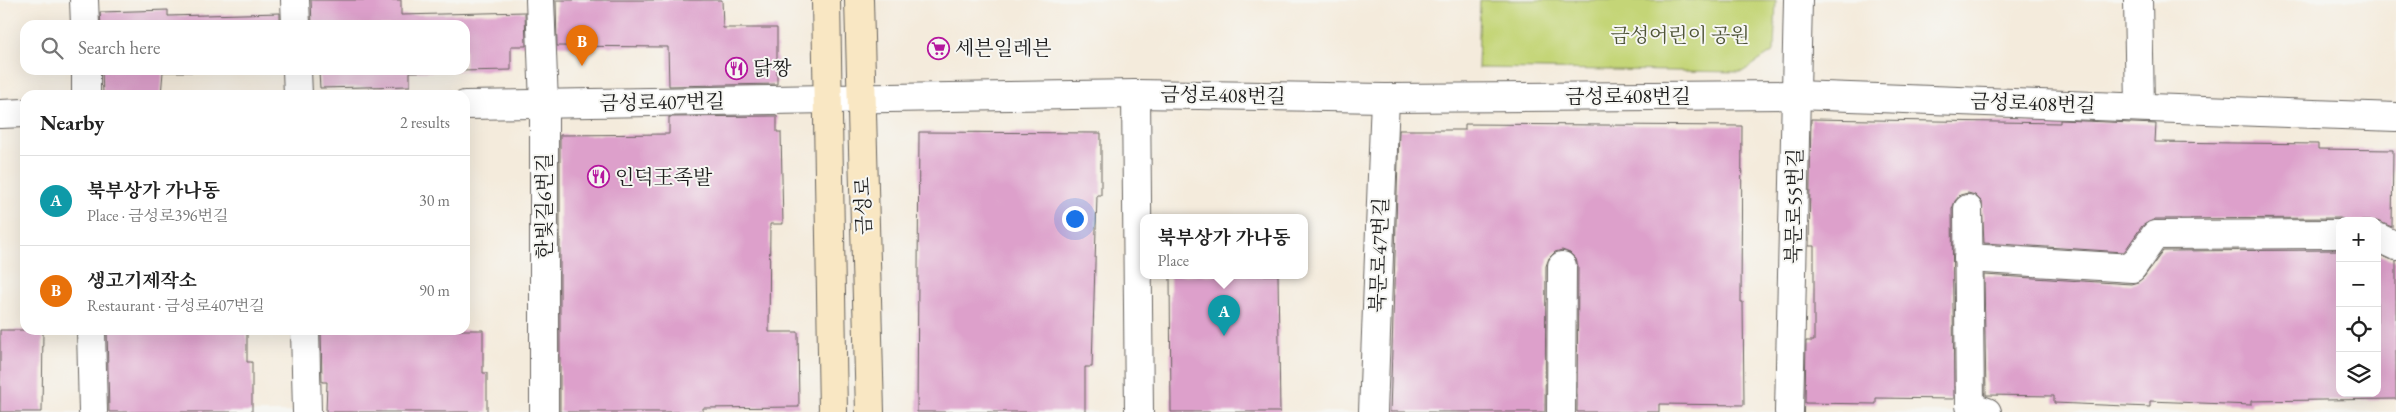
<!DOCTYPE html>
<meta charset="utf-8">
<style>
:root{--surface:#fff;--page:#f2f2f2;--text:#222;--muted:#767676;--line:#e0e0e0;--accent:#b5179e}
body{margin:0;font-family:"EB Garamond","Noto Serif KR",serif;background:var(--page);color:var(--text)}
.controls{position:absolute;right:15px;bottom:15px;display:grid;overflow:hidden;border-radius:10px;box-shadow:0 5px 20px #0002}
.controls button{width:45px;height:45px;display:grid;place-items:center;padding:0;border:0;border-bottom:1px solid var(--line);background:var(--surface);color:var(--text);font:25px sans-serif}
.you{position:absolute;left:1074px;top:218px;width:18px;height:18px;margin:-12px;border:4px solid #fff;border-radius:50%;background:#1a73e8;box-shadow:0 0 0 8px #1a73e833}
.badge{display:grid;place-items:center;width:32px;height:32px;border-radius:50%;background:var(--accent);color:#fff;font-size:16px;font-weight:700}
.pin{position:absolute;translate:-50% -41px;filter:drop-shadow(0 1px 2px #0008)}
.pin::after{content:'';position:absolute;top:26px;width:18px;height:15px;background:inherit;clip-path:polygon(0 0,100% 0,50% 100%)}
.popup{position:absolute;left:1140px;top:214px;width:168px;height:65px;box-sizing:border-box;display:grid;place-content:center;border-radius:10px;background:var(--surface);filter:drop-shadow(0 1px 4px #0005);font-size:16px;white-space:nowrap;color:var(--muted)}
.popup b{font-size:19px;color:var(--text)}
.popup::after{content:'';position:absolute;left:50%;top:100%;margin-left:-10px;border:10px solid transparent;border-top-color:var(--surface)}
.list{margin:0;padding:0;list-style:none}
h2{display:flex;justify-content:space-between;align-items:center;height:65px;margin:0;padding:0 20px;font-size:21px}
h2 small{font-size:16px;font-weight:400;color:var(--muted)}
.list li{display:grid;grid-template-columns:32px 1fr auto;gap:15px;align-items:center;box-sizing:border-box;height:90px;padding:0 20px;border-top:1px solid var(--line)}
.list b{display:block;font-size:19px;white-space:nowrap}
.list p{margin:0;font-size:16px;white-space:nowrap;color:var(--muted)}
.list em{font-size:16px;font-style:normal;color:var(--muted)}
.icon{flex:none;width:28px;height:28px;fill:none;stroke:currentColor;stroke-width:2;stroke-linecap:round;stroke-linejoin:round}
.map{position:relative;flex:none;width:2396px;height:412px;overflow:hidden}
.search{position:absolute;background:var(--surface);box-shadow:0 5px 20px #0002;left:20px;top:20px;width:450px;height:55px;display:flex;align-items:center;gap:12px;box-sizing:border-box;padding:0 18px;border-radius:15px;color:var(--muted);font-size:19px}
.panel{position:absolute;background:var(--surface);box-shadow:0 5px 20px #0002;left:20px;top:90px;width:450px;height:245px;border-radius:15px}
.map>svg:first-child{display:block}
.green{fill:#c4d577;stroke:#70784a}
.building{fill:#dda0cb}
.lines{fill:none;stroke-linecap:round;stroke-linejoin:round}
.street-casing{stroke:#68645f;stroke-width:30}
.secondary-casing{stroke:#68645f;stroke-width:30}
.street{stroke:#fff;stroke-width:28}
.secondary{stroke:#f9e7c3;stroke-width:28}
.labels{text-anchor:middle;stroke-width:4;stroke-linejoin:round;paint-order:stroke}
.park-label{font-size:20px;fill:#4e5437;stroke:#f6f6f2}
.poi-label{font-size:20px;fill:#1c1c1c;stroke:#f6f6f2;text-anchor:start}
.street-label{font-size:20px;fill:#1c1c1c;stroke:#f6f6f2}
</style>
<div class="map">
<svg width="2396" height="412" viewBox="0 0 2396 412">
<rect width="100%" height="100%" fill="#f6f6f2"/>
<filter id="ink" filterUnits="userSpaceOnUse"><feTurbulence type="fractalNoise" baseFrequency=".02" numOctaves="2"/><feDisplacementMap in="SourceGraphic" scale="10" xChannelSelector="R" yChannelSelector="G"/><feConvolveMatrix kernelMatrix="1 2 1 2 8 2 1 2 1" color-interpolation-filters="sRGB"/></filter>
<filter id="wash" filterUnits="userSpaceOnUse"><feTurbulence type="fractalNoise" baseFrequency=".0096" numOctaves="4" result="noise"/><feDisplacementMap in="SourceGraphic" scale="20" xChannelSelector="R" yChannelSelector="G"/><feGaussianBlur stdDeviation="1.12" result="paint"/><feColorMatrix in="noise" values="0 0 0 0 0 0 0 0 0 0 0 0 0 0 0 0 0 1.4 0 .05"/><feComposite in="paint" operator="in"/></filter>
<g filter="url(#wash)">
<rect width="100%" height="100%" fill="#f4ebdc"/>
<polygon class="green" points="1480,0 1776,0 1774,51 1742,72 1478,68"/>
<g id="blocks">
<g class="building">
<polygon points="311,0 401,0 401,15 525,12 526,46 511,46 511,70 410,72 410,86 320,88 319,72 313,72 313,70 465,70 465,25 312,25"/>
<polygon points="556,0 722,0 723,28 777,28 777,84 669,86 668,47 557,46"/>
<polygon points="168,10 168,16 280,13 280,25 101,25 100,12"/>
<polygon points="102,70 281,70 281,72 163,72 161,95 103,95"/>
<polygon points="777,116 777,132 781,132 783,224 770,224 769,332 798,332 799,407 703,408 703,412 560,412 560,135 669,134 669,117"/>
<polygon points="1811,119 2060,123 2060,120 2156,124 2155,142 2318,144 2318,149 2393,150 2392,227 2377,221 2348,221 2340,218 2155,219 2142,226 2124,252 1984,243 1982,202 1975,195 1968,193 1960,195 1955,201 1952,209 1954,399 1876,398 1876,404 1805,403 1806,341 1814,341 1814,246 1809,246"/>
<polygon points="1465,124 1742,126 1741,302 1743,302 1744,405 1659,404 1659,412 1577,412 1578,266 1576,259 1570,253 1562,250 1555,252 1549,258 1546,266 1545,412 1390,412 1399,130 1465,130"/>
<polygon points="919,132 1101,133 1101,195 1097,195 1092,367 1085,367 1085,412 917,412"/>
<polygon points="2340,250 2340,393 2377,393 2377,254 2396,261 2396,399 2251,401 2251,405 2150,401 2150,407 2054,403 2054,396 1986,395 1984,275 2131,284 2138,282 2144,277 2163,251"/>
<polygon points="1170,275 1278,275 1280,412 1171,412"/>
<polygon points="0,330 43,330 42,412 0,412"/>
<polygon points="107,330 247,330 247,362 252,362 252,412 109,412"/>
<polygon points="321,330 483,330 483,373 487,373 487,412 326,412 327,382 322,382"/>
</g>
</g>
</g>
<g filter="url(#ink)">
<use href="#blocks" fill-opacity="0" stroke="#68645f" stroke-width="1"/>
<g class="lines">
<defs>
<g id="street">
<polyline points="84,0 85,25"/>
<polyline points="295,0 296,25"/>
<polyline points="540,0 544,104 544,412"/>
<polyline points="2138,0 2140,107"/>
<polyline points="86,70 86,95"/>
<polyline points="297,70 298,95"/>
<polyline points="1136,94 1139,412"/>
<polyline points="465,105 1136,94 1385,98 1796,95 2396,117"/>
<polyline points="0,114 25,113"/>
<polyline points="1968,209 1970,406 1987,412"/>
<polyline points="2377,237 2396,246"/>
<polyline points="1968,258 2132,268 2155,235 2340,234"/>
<polyline points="91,330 93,412"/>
<polyline points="305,330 307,412"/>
<polyline points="1373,412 1385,98"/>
<polyline points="1561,412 1562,266"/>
<polyline points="1789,412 1798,0"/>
</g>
<g id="secondary">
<polyline points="826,0 833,412"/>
<polyline points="859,0 870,412"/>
</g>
</defs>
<use href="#street" class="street-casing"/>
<use href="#secondary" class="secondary-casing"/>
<use href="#street" class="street"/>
<use href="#secondary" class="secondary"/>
</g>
</g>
<defs>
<symbol id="supermarket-ring" viewBox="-11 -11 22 22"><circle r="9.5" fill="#f6f6f2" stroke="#b5179e" stroke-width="1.5"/><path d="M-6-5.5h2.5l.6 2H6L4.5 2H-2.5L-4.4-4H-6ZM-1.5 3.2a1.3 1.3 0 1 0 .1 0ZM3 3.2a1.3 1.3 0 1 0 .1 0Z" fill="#b5179e"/></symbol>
<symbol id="restaurant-ring" viewBox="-11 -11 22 22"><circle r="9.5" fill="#f6f6f2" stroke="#b5179e" stroke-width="1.5"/><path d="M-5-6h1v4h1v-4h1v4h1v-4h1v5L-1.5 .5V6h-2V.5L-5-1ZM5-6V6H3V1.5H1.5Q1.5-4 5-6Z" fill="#b5179e"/></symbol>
</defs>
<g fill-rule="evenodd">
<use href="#supermarket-ring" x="926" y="36" width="25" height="25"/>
<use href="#restaurant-ring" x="724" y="56" width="25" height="25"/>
<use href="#restaurant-ring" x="586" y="164" width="25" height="25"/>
</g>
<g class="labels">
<g class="park-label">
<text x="1680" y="42">금성어린이 공원</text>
</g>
<g class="poi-label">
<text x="955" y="55">세븐일레븐</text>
<text x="753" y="75">닭짱</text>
<text x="615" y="184">인덕王족발</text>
</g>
<g class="street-label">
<text transform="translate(1223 95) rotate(1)" y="7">금성로408번길</text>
<text x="1628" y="103">금성로408번길</text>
<text transform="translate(662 102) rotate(-1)" y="7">금성로407번길</text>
<text transform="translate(2033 103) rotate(2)" y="7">금성로408번길</text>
<text transform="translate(544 206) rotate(-90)" y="7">한빛길6번길</text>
<text transform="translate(863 206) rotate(-92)" y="7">금성로</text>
<text transform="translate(1794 206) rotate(-89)" y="7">북문로55번길</text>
<text transform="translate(1379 255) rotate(-88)" y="7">북문로47번길</text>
</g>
</g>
</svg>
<div class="controls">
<button>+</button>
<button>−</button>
<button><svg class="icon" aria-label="locate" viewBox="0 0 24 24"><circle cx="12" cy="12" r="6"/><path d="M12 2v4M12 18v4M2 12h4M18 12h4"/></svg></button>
<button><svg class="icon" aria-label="layers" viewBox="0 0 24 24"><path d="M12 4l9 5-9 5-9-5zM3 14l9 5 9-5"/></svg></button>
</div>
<div class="you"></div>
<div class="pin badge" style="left:1224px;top:336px;background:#0f9aa8">A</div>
<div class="popup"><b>북부상가 가나동</b>Place</div>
<div class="pin badge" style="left:582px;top:66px;background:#e8710a">B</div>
<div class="search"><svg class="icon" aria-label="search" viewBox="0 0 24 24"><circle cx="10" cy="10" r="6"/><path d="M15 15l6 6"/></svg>Search here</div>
<section class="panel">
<h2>Nearby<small>2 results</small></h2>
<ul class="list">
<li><span class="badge" style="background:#0f9aa8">A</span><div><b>북부상가 가나동</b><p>Place · 금성로396번길</p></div><em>30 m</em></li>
<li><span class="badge" style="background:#e8710a">B</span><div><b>생고기제작소</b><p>Restaurant · 금성로407번길</p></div><em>90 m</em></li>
</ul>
</section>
</div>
